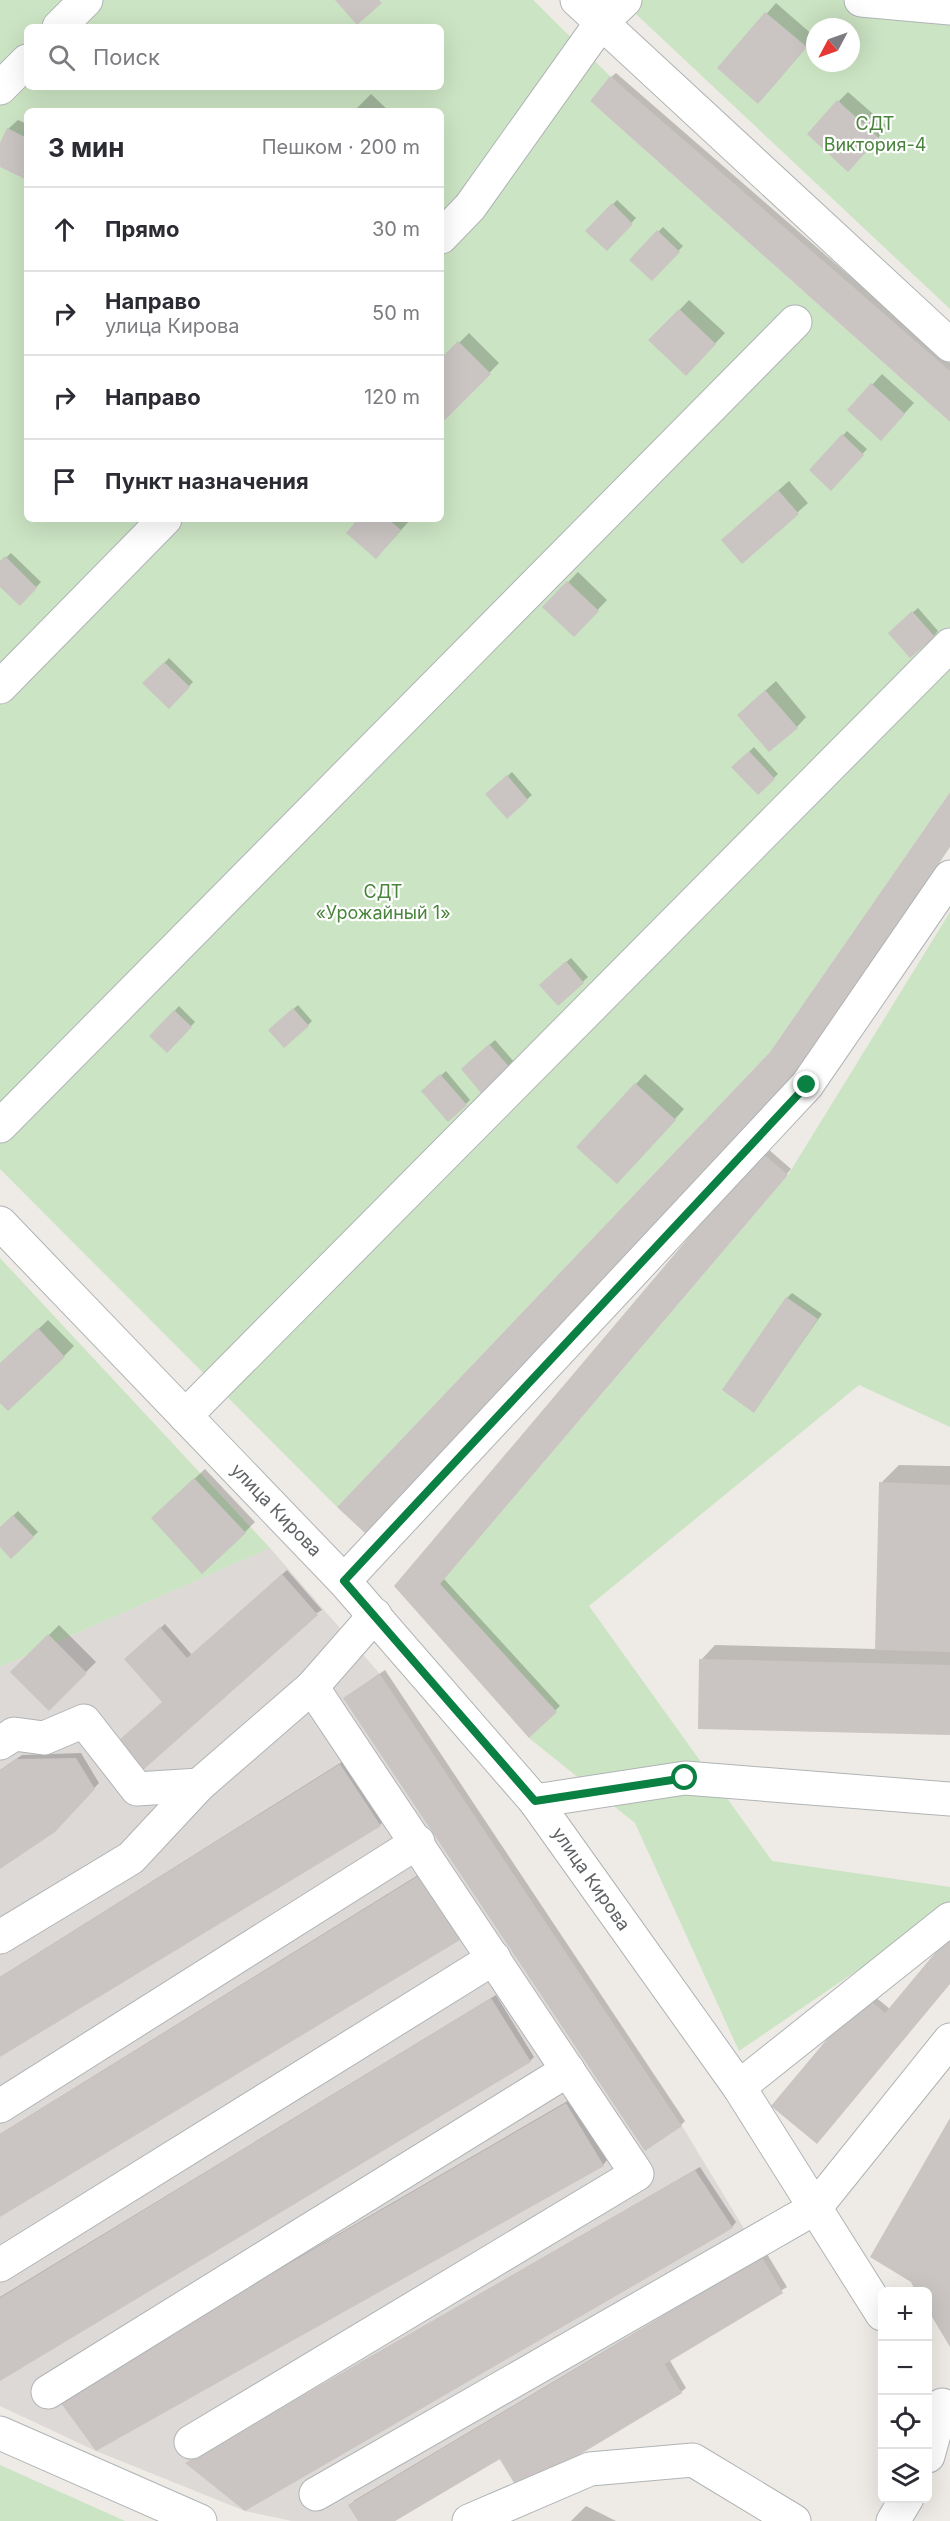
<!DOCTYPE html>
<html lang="ru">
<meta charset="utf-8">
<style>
:root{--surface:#fff;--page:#f2f2f3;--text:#2b2b33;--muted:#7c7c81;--line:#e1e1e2}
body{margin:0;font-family:Inter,sans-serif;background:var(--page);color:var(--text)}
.controls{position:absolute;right:18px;bottom:18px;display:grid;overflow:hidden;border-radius:9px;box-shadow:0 6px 24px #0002}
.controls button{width:54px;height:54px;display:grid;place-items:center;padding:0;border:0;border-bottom:2px solid var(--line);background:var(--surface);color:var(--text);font:30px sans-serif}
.compass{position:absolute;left:806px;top:18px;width:54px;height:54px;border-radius:50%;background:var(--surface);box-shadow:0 6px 24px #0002;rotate:229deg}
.stop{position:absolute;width:18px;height:18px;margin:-14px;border:4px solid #0b8043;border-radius:50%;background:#fff}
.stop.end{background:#0b8043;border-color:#fff;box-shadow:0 2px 6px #0008}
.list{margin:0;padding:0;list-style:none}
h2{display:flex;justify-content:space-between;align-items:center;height:78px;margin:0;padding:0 24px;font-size:26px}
h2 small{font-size:20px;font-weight:400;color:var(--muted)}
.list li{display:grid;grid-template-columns:39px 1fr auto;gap:18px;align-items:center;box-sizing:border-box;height:84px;padding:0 24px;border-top:2px solid var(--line)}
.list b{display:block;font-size:22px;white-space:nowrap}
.list p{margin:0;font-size:20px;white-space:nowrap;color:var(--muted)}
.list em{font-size:20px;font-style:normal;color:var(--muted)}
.icon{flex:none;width:33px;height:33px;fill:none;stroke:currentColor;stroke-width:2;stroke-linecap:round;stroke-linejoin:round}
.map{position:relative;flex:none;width:950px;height:2521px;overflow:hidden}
.search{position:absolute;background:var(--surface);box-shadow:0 6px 24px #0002;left:24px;top:24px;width:420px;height:66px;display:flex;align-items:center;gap:15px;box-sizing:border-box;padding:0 21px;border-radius:9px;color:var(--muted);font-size:22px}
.panel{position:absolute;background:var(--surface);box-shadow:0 6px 24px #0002;left:24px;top:108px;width:420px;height:414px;border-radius:9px}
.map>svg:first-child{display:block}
.industrial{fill:#ddd9d7}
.green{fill:#cbe4c3;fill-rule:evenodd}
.shadow{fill:#0003}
.building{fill:#cac5c2}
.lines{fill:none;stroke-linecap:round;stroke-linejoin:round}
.minor-casing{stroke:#b0b4b6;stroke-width:35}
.minor{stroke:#fff;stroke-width:33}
.route{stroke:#0b8043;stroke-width:8}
.labels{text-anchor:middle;stroke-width:4.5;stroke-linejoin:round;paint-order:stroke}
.park-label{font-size:18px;fill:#49843c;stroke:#fff}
.street-label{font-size:18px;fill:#5d6264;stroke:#fff}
</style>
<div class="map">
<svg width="950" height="2521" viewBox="0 0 950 2521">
<rect width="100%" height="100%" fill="#eeeae5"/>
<polygon class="industrial" points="270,1548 380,1674 682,2126 783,2293 665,2363 682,2393 519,2491 499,2459 395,2521 292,2521 245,2511 96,2451 0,2406 0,1667"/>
<g class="green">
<path d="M0 0H533L610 76 590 101 950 422V792L770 1052 337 1507 0 1169ZM27 27H441V87H27ZM27 111H441V519H27Z"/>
<path d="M621 0H950V309ZM815 27H851V63H815Z"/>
<polygon points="950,912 950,1427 859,1385 589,1606 772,1861 950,1887 950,1907 739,2051 635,1823 529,1738 556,1712 440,1584 788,1175"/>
<polygon points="0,1258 270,1548 0,1667"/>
<polygon points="0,2465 125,2521 0,2521"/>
</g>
<g class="shadow">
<polygon points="776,3 815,37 768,92 719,68"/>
<polygon points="616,73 950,363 950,420 611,77"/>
<polygon points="848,92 888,127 858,160 839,101"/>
<polygon points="371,94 389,111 354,111"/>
<polygon points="18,120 27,124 27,179 0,166 0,147 8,129"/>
<polygon points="617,200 636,218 607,249 587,231"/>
<polygon points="663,227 683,246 652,279 631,260"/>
<polygon points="689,300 725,333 686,374 651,340"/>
<polygon points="469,333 499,363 445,418 441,413 441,361"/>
<polygon points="882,374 914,403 890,429 849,410"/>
<polygon points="847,431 867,449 831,489 811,470"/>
<polygon points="789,481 808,503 742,562 733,530"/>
<polygon points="360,519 409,519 410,520 386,547"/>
<polygon points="11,553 41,582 20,604 0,584 0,563"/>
<polygon points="578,572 607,600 574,635 544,607"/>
<polygon points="918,608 938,631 934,636 894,628"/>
<polygon points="169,658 193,682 169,707 145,683"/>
<polygon points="776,681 806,717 797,727 749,705"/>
<polygon points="754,747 778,774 758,793 733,767"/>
<polygon points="512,772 532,795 507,817 492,790"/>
<polygon points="571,958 588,977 558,1004 545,980"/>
<polygon points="298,1005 312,1021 308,1025 275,1026"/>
<polygon points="179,1006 195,1022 167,1051 151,1036"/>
<polygon points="495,1040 515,1063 510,1068 467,1064"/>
<polygon points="446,1071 470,1100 466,1104 428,1087"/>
<polygon points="645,1074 684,1109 627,1172 636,1084"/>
<polygon points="767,1148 791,1169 444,1579 560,1706 529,1736 396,1586"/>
<polygon points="792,1293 822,1314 754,1411 787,1298"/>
<polygon points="48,1320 74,1346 64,1356 0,1401 0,1365"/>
<polygon points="899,1465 950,1466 950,1733 701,1660 715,1645 876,1649 881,1483"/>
<polygon points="205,1469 255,1522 245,1532 162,1509"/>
<polygon points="18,1511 38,1532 11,1557 0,1545 0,1529"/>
<polygon points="287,1570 322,1610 164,1702 131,1654 165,1624 192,1655"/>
<polygon points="59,1625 96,1662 49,1709 12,1672"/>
<polygon points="385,1670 685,2121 681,2125 350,1694"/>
<polygon points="81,1753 99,1783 54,1831 0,1867 0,1770 22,1755"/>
<polygon points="345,1760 384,1820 380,1825 0,2055 0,1977"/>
<polygon points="423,1872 463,1935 459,1939 0,2215 0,2134"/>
<polygon points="950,1983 821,2137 869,1992 890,2009"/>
<polygon points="496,1995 534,2057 530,2061 0,2379 0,2297"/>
<polygon points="571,2099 607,2160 603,2165 63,2394"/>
<polygon points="700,2167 736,2222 732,2227 187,2463"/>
<polygon points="767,2254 787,2287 669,2359 686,2388 681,2392 500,2457 393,2521 360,2521 350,2505 355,2500"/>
<polygon points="586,2506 616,2521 571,2521"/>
</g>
<g class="building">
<polygon points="335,0 379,0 382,3 357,25"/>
<polygon points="765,12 807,47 758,104 717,68"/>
<polygon points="610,76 950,371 950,422 590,101"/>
<polygon points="837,100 879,138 848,172 807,134"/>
<polygon points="7,128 27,138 27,180 0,167 0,143"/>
<polygon points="612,203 633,224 607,251 585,231"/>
<polygon points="657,230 680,252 652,281 629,260"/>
<polygon points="679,309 716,344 686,376 648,340"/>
<polygon points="458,341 491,374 445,420 441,416 441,358"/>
<polygon points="871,383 905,414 881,441 847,410"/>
<polygon points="842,434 864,455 831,491 809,470"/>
<polygon points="778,490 799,514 742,564 721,540"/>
<polygon points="358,519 388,519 401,530 376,559 346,533"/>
<polygon points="5,556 37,588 20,606 0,587 0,561"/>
<polygon points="567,581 599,611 574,637 542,607"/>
<polygon points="912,611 935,637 910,658 888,633"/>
<polygon points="164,662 190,687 169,709 142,683"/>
<polygon points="765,690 798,728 769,752 737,715"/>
<polygon points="749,751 775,779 758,795 731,767"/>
<polygon points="507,775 528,800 507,819 485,794"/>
<polygon points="950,792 950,847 798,1074 366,1534 337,1507 770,1052"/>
<polygon points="566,961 584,983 558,1006 539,985"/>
<polygon points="293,1008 309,1026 284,1048 268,1030"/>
<polygon points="174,1010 192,1027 167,1053 149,1036"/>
<polygon points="489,1044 511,1069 482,1094 461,1069"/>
<polygon points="440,1074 467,1105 448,1122 421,1091"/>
<polygon points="635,1083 676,1120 617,1184 576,1147"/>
<polygon points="761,1152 788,1175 440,1584 557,1712 529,1738 394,1586"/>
<polygon points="786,1297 818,1319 754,1413 722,1390"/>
<polygon points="38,1328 65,1357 8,1411 0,1403 0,1363"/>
<polygon points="194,1478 246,1533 202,1574 151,1518"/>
<polygon points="879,1482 950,1485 950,1652 875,1650"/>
<polygon points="13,1515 34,1537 11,1559 0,1547 0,1527"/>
<polygon points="282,1574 318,1615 143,1770 118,1741 162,1702 124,1659 160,1627 187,1658"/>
<polygon points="48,1634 87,1673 49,1711 10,1672"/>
<polygon points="699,1659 950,1665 950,1735 698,1729"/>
<polygon points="380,1674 682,2126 645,2151 343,1698"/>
<polygon points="76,1758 95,1789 55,1832 0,1869 0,1770 16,1759"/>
<polygon points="340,1764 381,1826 0,2057 0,1977"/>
<polygon points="418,1876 460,1940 0,2217 0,2134"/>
<polygon points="950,1935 950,1984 817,2144 771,2106 864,1995 885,2013"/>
<polygon points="491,1998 531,2062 0,2381 0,2298"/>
<polygon points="566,2103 604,2166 96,2451 57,2398"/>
<polygon points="950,2118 950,2347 928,2310 928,2292 916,2292 911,2282 870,2257"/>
<polygon points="695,2170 733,2228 245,2511 185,2463"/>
<polygon points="762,2257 783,2293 665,2364 682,2393 519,2491 500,2459 395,2521 358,2521 348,2505"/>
</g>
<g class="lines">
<defs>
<g id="minor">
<polyline points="577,0 950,345"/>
<polyline points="861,0 950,8"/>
<polyline points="59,27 86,0"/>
<polyline points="0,88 27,61"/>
<polyline points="441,237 470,207 601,23 625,0"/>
<polyline points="0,687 165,519"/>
<polyline points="0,1126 795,322"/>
<polyline points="0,1223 344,1581 535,1801 739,2087 882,2314"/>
<polyline points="185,1416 950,645"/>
<polyline points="344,1581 807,1085 950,877"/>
<polyline points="0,1743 14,1734 44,1738 84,1721 137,1789 199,1785"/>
<polyline points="535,1801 685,1778 950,1799"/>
<polyline points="0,1937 131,1858 199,1785 312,1687 375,1615"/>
<polyline points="739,2087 950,1919"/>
<polyline points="0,2106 418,1842"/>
<polyline points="0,2265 494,1958"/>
<polyline points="48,2392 568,2070"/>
<polyline points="0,2433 200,2521"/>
<polyline points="191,2442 637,2174 312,1687"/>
<polyline points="928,2456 942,2405"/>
<polyline points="316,2494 815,2208 950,2040"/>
<polyline points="469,2521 590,2469 693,2460 794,2521"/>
<polyline points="893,2521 907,2498"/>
</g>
</defs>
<use href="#minor" class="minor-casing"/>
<use href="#minor" class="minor"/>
</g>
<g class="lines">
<polyline class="route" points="685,1778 535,1801 344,1581 807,1085"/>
</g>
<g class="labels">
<g class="park-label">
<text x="875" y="130">СДТ<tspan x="875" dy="21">Виктория-4</tspan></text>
<text x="383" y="898">СДТ<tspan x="383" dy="21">«Урожайный 1»</tspan></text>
</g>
<g class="street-label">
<text transform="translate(276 1510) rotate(46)" y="6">улица Кирова</text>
<text transform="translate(591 1879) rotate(55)" y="6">улица Кирова</text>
</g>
</g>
</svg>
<div class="controls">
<button>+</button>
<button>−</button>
<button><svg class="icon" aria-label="locate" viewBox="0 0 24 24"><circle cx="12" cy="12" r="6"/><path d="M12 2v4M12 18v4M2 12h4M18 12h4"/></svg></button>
<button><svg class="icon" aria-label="layers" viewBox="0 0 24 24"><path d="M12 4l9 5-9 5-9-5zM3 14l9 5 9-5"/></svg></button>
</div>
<svg class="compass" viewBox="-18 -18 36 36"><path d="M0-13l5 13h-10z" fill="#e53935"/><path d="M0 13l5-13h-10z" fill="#7c7c81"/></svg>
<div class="stop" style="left:685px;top:1778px"></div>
<div class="stop end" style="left:807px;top:1085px"></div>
<div class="search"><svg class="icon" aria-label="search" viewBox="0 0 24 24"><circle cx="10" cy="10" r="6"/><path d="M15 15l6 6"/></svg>Поиск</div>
<section class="panel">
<h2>3 мин<small>Пешком · 200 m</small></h2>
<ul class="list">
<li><svg class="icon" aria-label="ahead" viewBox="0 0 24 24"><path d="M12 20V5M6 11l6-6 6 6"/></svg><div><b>Прямо</b></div><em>30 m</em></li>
<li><svg class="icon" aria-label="right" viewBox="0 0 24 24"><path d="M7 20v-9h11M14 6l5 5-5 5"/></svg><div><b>Направо</b><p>улица Кирова</p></div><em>50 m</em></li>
<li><svg class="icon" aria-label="right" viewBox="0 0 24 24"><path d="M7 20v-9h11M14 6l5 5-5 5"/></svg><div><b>Направо</b></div><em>120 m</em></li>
<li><svg class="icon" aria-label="arrive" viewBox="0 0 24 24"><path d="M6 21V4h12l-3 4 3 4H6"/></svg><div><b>Пункт назначения</b></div></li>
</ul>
</section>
</div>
